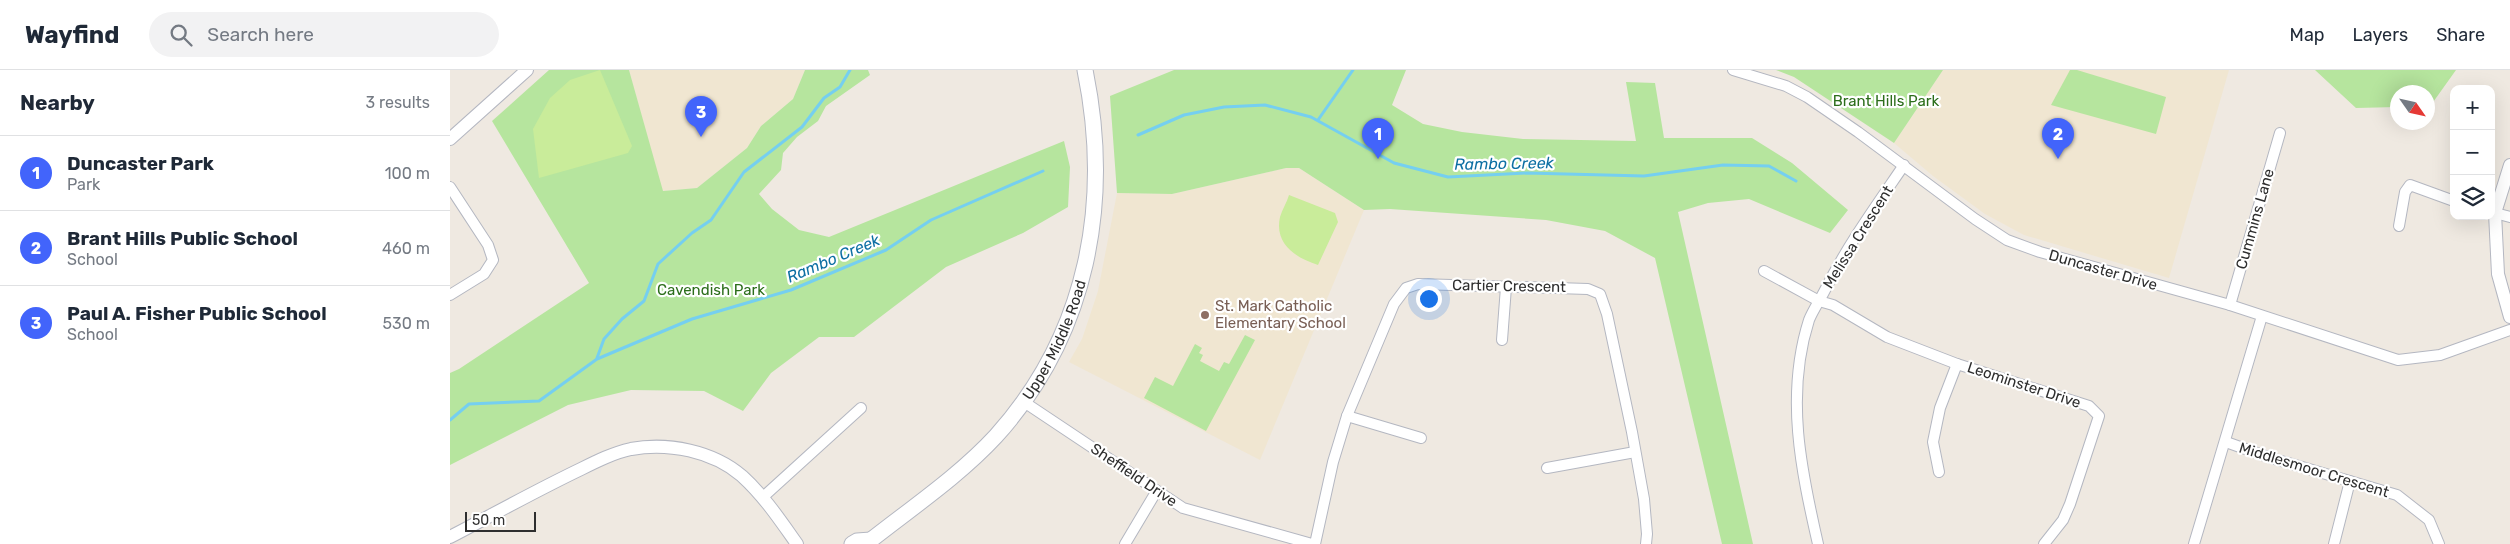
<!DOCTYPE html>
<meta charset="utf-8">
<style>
:root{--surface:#fff;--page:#f2f2f3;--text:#1f2937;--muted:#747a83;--line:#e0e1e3;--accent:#4264fb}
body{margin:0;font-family:Rubik,sans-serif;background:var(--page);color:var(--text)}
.controls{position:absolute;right:15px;top:15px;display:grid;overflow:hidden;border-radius:10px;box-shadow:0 5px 20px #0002}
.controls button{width:45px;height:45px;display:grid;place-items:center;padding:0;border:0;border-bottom:1px solid var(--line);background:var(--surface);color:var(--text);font:25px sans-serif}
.compass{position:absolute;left:1940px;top:15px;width:45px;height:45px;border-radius:50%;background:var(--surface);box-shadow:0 5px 20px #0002;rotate:124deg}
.scale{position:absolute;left:15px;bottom:12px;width:71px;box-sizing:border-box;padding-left:5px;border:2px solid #2e2e2e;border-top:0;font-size:14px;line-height:18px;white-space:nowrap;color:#2e2e2e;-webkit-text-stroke:4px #fff;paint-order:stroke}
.you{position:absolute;left:978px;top:228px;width:18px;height:18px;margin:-12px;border:4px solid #fff;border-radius:50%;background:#1a73e8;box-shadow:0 0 0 8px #1a73e833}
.badge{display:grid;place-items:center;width:32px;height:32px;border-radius:50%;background:var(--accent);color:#fff;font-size:16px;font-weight:700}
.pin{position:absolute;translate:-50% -41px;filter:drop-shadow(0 1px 2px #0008)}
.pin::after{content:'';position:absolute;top:26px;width:18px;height:15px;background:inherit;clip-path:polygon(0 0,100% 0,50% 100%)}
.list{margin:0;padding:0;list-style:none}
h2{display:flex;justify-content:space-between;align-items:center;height:65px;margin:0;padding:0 20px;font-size:21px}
h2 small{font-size:16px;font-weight:400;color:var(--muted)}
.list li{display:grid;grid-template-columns:32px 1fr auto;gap:15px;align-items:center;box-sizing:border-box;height:75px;padding:0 20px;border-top:1px solid var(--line)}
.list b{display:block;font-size:19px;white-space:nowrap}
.list p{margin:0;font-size:16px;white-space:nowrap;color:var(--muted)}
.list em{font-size:16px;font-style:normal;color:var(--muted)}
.icon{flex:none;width:28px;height:28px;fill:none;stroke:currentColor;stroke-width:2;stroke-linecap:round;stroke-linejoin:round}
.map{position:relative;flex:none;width:2060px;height:474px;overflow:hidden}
header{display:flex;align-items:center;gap:30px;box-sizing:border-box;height:70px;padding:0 25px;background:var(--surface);border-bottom:1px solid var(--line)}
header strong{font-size:24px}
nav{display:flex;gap:28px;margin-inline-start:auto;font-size:18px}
.search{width:350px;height:45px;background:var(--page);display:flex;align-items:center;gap:12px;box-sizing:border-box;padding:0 18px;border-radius:28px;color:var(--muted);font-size:19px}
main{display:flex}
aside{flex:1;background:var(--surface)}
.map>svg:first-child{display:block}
.education{fill:#f0e6d1}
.green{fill:#b6e59e}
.pitch{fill:#c9ec9a}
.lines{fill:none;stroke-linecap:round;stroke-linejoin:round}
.stream{stroke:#75cff0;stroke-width:3}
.minor-casing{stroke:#b4b7c1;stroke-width:12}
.tertiary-casing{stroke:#b4b7c1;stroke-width:14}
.secondary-casing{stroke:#b4b7c1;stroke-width:17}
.minor{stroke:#fff;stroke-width:10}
.tertiary{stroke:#fff;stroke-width:12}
.secondary{stroke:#fff;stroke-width:15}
.education-dot{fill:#8d6e63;stroke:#fff;stroke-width:2}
.labels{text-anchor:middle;stroke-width:4.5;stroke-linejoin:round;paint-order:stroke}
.park-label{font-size:15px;fill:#2c6e1b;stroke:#fff}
.street-label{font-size:15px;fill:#2e2e2e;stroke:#fff}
.education-label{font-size:15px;fill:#785e54;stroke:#fff;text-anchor:start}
.water-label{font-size:16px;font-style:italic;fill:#0d6fa3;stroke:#fff}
</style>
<header>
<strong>Wayfind</strong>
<div class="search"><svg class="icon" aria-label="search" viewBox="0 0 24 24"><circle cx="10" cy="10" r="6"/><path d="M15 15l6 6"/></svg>Search here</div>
<nav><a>Map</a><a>Layers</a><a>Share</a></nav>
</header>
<main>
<aside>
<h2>Nearby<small>3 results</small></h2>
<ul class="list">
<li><span class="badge">1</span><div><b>Duncaster Park</b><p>Park</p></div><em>100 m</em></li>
<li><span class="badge">2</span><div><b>Brant Hills Public School</b><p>School</p></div><em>460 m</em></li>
<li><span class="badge">3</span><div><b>Paul A. Fisher Public School</b><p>School</p></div><em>530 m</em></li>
</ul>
</aside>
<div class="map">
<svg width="2060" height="474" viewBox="0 0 2060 474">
<rect width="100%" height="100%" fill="#efe9e1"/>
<g class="education">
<polygon points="179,0 355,0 343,29 311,56 297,78 247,118 212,121"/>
<polygon points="1493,0 1779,0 1719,208 1574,165 1535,144 1483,106 1444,73"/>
<polygon points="836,98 849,98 914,140 810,390 619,292 632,269 648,221 667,123 722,124"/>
</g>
<g class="green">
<polygon points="99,0 179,0 213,121 247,118 297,78 311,56 343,29 355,0 418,0 420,5 376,36 368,51 347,67 333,83 331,100 309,124 322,139 349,160 379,167 614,71 620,97 618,137 573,163 496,197 404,267 369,267 321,303 293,341 254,321 181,320 118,335 0,395 0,303 9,299 139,213 42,51"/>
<polygon points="724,0 956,0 942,35 973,54 1012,62 1073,69 1186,71 1176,12 1205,13 1214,68 1302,68 1342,93 1398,140 1380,163 1299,129 1258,133 1228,142 1303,474 1272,474 1205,188 1155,161 1096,150 940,139 914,140 849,98 836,98 722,124 667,123 660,26"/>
<polygon points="1326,0 1493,0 1444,73 1344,7"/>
<polygon points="1620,0 1627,0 1716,27 1706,64 1601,35"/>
<polygon points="1865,0 2006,0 1981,35 1978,35 1978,22 1948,22 1947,37 1906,38"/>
<polygon points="795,265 805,270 756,361 694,328 705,307 723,316 745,274 752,278 749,283 753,285 750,291 769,301 774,292 779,294"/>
</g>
<g class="pitch">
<polygon points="150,0 182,76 178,83 89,108 83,59 100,28 120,10"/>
<path d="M839 125 885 143 888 152 868 195C846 188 824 174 830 147 832 140 837 132 839 125Z"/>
</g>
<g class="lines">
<g class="stream">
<polyline points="868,50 903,0"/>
<polyline points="688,65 734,45 774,37 815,35 861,47 944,93 998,107 1077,103 1194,106 1273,95 1319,96 1346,111"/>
<polyline points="147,288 154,269 172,249 194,231 208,194 242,163 261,150 294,102 352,57 374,28 390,17 400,0"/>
<polyline points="0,350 19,334 89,331 147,289 242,249 341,220 436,180 481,150 593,101"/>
</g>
<defs>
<g id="minor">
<polyline points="1283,0 1336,16 1357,27 1408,62 1525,149 1557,170 1590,182 1780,235 1948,290 1990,285 2060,260"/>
<polyline points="0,117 38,175 43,190 34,204 0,225"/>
<polyline points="2041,142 2060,147"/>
<polyline points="1949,156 1955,122 1960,115 2004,131"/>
<polyline points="1314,201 1369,231 1383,235 1437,267 1507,294 1639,336 1649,346 1620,434 1613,450 1594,474"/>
<polyline points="1780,235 1830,63"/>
<polyline points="1052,270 1056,217"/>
<polyline points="574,332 733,438 862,474"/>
<polyline points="897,346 971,368"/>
<polyline points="1776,372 1818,387 1947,425 1979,450 1989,474"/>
<polyline points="1097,398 1185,382"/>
<polyline points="1489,402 1483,372 1490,338 1507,294"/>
<polyline points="313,427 411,338"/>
<polyline points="675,474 706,422"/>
<polyline points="865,474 883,392 897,346 944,234 956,218 968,214 1138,219 1150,224 1157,244 1182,362 1194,429 1197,464 1196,474"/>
<path d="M1368 474C1351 400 1335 325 1359 250 1363 240 1370 230 1375 220 1397 176 1426 136 1454 95"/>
<polyline points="1744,474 1812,246"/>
<polyline points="1884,474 1900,411"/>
</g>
<g id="tertiary">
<polyline points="0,69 77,0"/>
<polyline points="2060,95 2045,143 2048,204 2060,247"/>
<path d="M0 467C44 444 87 420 131 399 147 391 163 383 181 379 218 372 263 381 292 406 314 426 330 450 347 474"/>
</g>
<g id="secondary">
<polyline points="402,474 407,471 421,470"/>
<path id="s1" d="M419 474 421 470C463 437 510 405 546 366 638 264 662 132 635 0"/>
</g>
</defs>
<use href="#minor" class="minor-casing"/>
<use href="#tertiary" class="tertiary-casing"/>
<use href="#secondary" class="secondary-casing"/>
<use href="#minor" class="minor"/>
<use href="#tertiary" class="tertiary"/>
<use href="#secondary" class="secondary"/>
</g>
<circle class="education-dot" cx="755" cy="245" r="5"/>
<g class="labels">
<g class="park-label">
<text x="1436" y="36">Brant Hills Park</text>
<text x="261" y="225">Cavendish Park</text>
</g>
<g class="street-label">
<text transform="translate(1805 149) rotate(-74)" y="5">Cummins Lane</text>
<text transform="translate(1408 167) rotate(-58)" y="5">Melissa Crescent</text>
<text transform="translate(1653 200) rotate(16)" y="5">Duncaster Drive</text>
<text transform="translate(1059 216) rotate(1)" y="5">Cartier Crescent</text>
<text dy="5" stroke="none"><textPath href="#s1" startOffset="281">Upper Middle Road</textPath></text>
<text transform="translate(1574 315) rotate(18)" y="5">Leominster Drive</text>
<text transform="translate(1864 400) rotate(17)" y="5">Middlesmoor Crescent</text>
<text transform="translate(684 405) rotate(34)" y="5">Sheffield Drive</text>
</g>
<g class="education-label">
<text x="765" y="241">St. Mark Catholic<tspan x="765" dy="17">Elementary School</tspan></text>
</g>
<g class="water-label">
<text transform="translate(1054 93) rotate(-1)" y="6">Rambo Creek</text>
<text transform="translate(383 188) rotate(-23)" y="6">Rambo Creek</text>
</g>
</g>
</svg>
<div class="controls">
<button>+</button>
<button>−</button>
<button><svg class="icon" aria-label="layers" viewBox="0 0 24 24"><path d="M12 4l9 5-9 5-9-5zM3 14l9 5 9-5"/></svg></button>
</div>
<svg class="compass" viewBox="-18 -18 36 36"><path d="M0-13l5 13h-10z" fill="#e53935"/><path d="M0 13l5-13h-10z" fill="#747a83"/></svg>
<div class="scale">50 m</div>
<div class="you"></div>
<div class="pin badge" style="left:928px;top:89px">1</div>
<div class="pin badge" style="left:1608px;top:89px">2</div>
<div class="pin badge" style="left:251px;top:67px">3</div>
</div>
</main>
